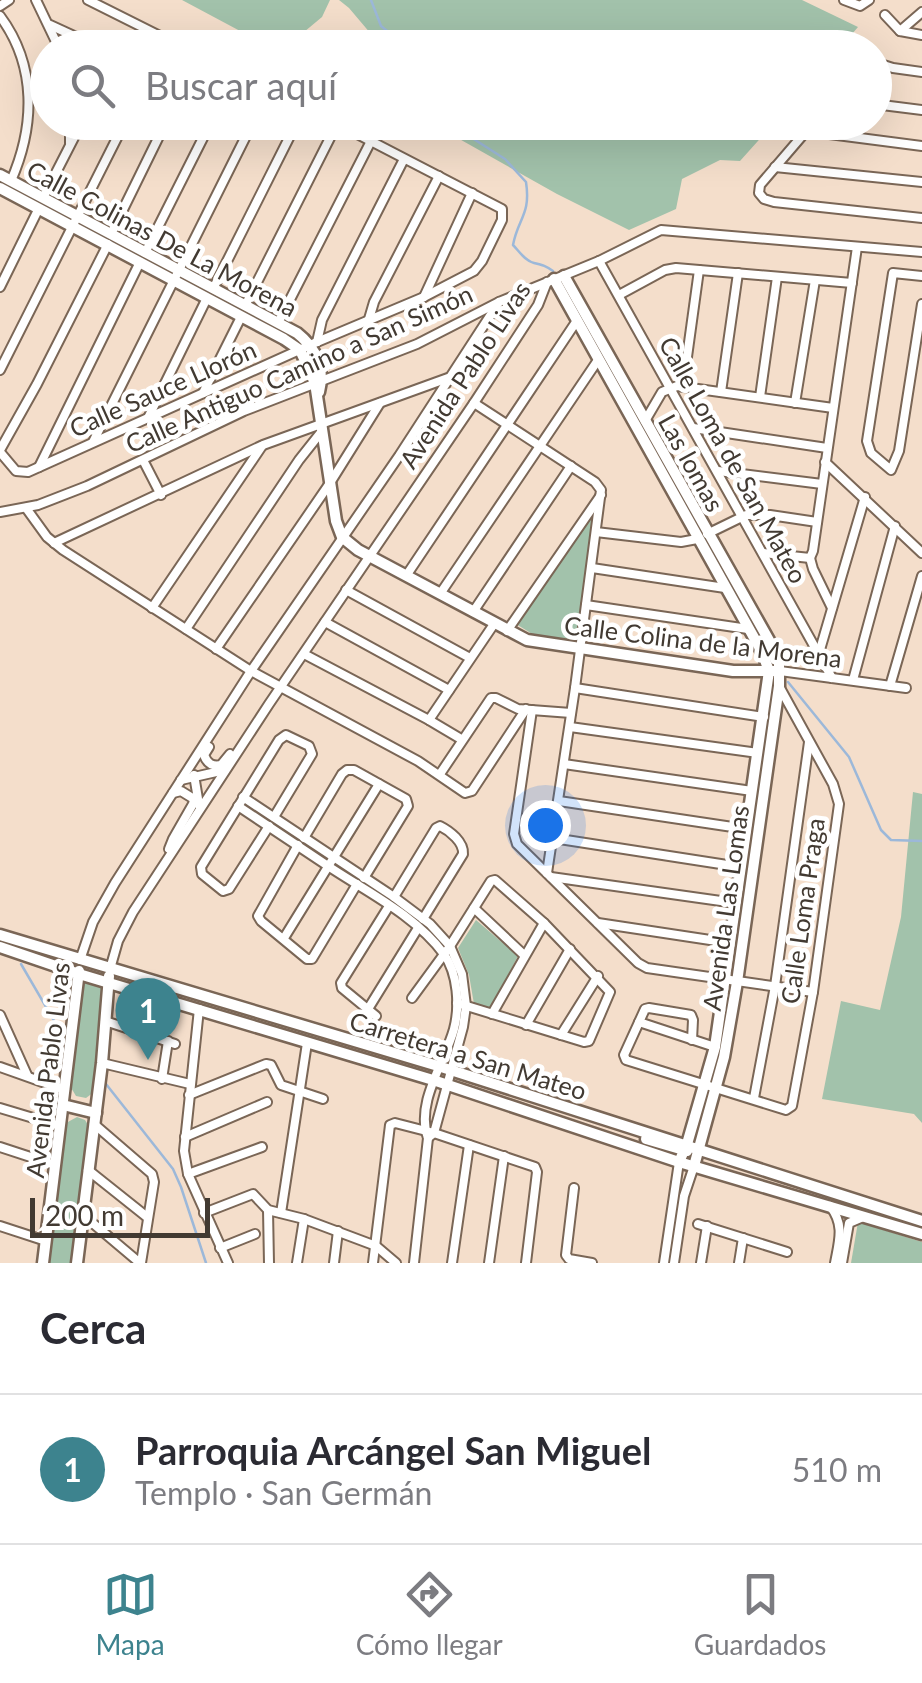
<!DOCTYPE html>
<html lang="es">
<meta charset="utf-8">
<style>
:root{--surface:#fff;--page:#f2f2f3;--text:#2b2b33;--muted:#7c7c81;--line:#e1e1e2;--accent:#3d838e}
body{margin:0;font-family:Lato,sans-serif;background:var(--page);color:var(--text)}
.scale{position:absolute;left:30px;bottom:25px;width:180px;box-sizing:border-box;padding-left:10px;border:5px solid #423a32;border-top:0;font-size:28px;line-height:35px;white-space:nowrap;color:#423a32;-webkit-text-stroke:8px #fff;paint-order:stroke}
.you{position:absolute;left:545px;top:825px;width:35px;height:35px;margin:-25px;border:8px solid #fff;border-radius:50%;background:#1a73e8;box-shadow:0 0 0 15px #1a73e833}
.badge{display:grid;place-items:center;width:65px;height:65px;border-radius:50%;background:var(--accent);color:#fff;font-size:32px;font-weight:700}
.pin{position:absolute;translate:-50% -82px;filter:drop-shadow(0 2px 5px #0008)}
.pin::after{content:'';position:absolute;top:52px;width:35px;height:30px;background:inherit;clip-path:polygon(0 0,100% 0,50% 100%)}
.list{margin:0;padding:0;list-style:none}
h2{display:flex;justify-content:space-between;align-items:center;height:130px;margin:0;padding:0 40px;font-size:42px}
h2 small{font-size:32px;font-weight:400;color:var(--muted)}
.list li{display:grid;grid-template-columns:65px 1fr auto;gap:30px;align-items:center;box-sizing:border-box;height:150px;padding:0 40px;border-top:2px solid var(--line)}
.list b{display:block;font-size:38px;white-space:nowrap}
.list p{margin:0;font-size:32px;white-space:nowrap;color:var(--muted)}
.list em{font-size:32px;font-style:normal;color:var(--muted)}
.icon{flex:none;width:55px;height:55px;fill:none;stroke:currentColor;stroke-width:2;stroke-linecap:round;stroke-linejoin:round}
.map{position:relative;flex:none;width:922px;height:1263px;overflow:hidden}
.search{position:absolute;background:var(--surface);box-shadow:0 10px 40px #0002;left:30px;right:30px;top:30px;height:110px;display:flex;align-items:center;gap:25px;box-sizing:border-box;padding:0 35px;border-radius:55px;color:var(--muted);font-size:38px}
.sheet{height:280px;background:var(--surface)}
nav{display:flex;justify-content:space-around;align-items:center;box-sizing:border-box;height:140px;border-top:2px solid var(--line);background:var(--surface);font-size:28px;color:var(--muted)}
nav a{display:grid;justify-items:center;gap:5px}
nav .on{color:var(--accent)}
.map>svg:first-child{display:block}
.green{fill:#a2c2ab}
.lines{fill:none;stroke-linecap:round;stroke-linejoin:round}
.stream{stroke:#9cb8d9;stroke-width:2.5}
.street-casing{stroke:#7a6656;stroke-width:12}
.secondary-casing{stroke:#7a6656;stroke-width:15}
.street{stroke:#fff;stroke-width:8}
.secondary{stroke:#fff;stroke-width:10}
.labels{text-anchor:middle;stroke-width:9;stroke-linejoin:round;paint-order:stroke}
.street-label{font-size:25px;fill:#423a32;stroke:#fff}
</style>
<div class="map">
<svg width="922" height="1263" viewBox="0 0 922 1263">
<rect width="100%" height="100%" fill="#f4decb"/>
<g class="green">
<polygon points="182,0 330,0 322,17 304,32 301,47 270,47"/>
<polygon points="339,0 802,0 858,27 840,48 382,47 349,8"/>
<polygon points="431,123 774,122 774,123 740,161 720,160 682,179 676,209 629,230 557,194"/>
<polygon points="595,508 577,640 534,635 516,624"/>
<polygon points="913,792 922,794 922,1123 914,1114 822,1099 841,1001 880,1010 901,917"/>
<polygon points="476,920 518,956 490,1009 474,1004 469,975 458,948"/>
<polygon points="87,981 104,986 105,993 94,1092 86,1098 76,1096 70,1086 83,986"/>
<polygon points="77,1117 85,1120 90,1128 72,1263 48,1263 66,1123"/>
<polygon points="858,1222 922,1242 922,1263 851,1263"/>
</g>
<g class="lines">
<g class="stream">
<polyline points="371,0 381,26 391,34 399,48"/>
<path d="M447 122 505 159 526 182C531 215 518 218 513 245 519 251 525 261 534 263 543 265 546 266 553 271"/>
<polyline points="729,582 772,659"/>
<polyline points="788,682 849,757 881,830 891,840 922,841"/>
<polyline points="21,964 63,1036"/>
<polyline points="106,1084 173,1169 181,1187 206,1263"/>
</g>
<defs>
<g id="street">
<polyline points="36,0 59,48"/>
<polyline points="88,0 184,48"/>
<polyline points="844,0 860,6 869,0"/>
<polyline points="0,6 9,0"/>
<polyline points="885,15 900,31 922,35"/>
<path d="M0 16C37 66 35 126 11 181"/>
<polyline points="50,25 100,48"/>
<polyline points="900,31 922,12"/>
<polyline points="858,43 862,48"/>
<polyline points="874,62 893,68 922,72"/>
<polyline points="874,104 922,110"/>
<polyline points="70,122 70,143"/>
<polyline points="814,122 760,185 759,193 764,199 774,202 922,218"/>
<polyline points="806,131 922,146"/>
<polyline points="775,167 922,182"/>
<polyline points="43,198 82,122"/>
<polyline points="111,234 166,122"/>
<polyline points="145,253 211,122"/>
<polyline points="599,261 832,678"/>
<polyline points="922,276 893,273 867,441 871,453 891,470 899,451 922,304"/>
<polyline points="0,287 39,208"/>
<polyline points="213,289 297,122"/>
<polyline points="619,295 665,270 676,268 852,283"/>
<polyline points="424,297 472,193"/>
<polyline points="245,306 337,124"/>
<polyline points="369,319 374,302 439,176"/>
<polyline points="278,323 371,141"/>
<polyline points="317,342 322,320 404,159"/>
<polyline points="0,370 125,122"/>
<polyline points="683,386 699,270"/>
<polyline points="721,392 738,273"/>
<polyline points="203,393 241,317"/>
<polyline points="760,397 777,277"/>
<polyline points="474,403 595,482 601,490 575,688 547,873"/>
<polyline points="795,403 815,280"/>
<polyline points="148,418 207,298"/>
<polyline points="645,421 662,392 677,386 833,408"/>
<polyline points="693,428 827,448"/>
<polyline points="93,442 253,122"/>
<polyline points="0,450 37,384 108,244"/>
<polyline points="0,452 16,471 28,472 317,342 424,297 474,271 482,261 502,220 502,209 334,122"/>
<polyline points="143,460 161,495"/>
<polyline points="825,462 922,553"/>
<polyline points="39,467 140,262"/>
<polyline points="718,471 822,484"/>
<polyline points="26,508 47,537 63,550 251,671 418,761 465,793 472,791 526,709"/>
<polyline points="0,512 38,505 87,486 244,411 417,344 499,302 599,261 661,230 922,252"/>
<polyline points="596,532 681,542 697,539"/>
<polyline points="707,534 746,515 770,515 817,522"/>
<polyline points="54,543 263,445 448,378"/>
<polyline points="763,553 810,558"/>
<polyline points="810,558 813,551 857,247"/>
<polyline points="810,558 813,569 832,608"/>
<polyline points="592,568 725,588"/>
<polyline points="406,576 576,322"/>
<polyline points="346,590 470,658"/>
<polyline points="440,594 598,360"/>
<polyline points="586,605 748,629"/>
<polyline points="152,608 262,446"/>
<polyline points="473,612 571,466"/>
<polyline points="325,622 449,690"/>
<polyline points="186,629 299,460 322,431"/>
<polyline points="507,631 601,495"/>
<polyline points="216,649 330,483 380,403"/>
<polyline points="819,653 865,497"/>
<polyline points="304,654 429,720 461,739"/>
<polyline points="780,671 906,688"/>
<polyline points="853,680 895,526"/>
<polyline points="890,686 922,576"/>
<polyline points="575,688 764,717"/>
<polyline points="532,710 514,834 517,844 638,963 647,968 813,992"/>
<polyline points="429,720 494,624"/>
<polyline points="570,727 758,753"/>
<path d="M209 747 204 755C207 763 212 767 221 765L230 754"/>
<polyline points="564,764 752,791"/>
<polyline points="440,774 491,698 496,698 518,709 571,713"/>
<polyline points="194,775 199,805"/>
<polyline points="181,780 225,770"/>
<polyline points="243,797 394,897 430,924 450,946 462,974 466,1006 463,1027 434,1133 428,1138"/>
<polyline points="559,801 746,829"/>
<path d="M238 806C268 826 298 846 328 866 367 892 415 915 444 954 458 974 460 1006 454 1029 445 1062 415 1103 428 1138L414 1263"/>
<polyline points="269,826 229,889 223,891 202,874 201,867 279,740 286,735 309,746 312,754 274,817"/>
<polyline points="304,838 342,774 347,770 354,770 406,799 408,806 364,878"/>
<polyline points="553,838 740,867"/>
<polyline points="298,845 258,916 261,921 307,959 312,959 357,884"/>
<polyline points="169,849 173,839 193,804 194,799 181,791 173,793"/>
<polyline points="551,877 735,903"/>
<path d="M394 897 436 828 440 826C450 831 464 842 463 854L423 919"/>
<polyline points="474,908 524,955"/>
<polyline points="598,923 730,943"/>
<polyline points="284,938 379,784"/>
<polyline points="80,960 93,922 115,883 251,671 399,456 499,302"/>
<polyline points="110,969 118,941 133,912 269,704 474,403 538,305 547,282"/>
<polyline points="412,998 450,946 491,881 495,880 544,923 610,992 589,1041 584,1042 457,1003"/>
<polyline points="199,1009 184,1151 188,1174 228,1263"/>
<polyline points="368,1009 418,928"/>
<polyline points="492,1014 544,923"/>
<polyline points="0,1015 27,1075"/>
<polyline points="376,1016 342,988 341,983 389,906"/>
<polyline points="105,1021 175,1044"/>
<polyline points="639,1022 715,1047"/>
<polyline points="526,1025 570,949"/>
<polyline points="561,1035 598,976"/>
<polyline points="692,1040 693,1020 691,1015 649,1008 645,1009 624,1055 626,1060 786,1110 792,1106 813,992 839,804 833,784 780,688"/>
<polyline points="102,1063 190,1084"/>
<polyline points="0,1067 65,1090"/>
<polyline points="162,1079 168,1041"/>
<polyline points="189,1095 266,1064 271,1065 281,1085 323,1099"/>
<polyline points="754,1098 775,986 809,742"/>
<polyline points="0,1108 60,1126"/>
<polyline points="94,1124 152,1174 154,1182 141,1263"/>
<polyline points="185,1137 267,1102"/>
<polyline points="0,1147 55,1165"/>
<polyline points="88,1170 147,1217"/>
<polyline points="188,1174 262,1147"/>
<polyline points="574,1188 566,1255 569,1259 592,1263"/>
<path d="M830 1206C845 1225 839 1241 835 1263"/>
<polyline points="268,1210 269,1263"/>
<polyline points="204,1213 253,1194 268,1210 304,1219 376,1246 396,1263"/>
<polyline points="281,1213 307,1043"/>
<polyline points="83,1215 140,1263"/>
<polyline points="698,1224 787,1252"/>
<polyline points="0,1226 46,1241"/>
<polyline points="220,1248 255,1234"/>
<polyline points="297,1263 304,1219"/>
<polyline points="334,1263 338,1231"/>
<polyline points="373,1263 390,1125 395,1123 434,1133 535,1167 537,1172 526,1263"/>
<polyline points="452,1263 469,1145"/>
<polyline points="489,1263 504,1156"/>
<polyline points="664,1263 679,1162"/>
<polyline points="674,1263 684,1196 694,1166"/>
<polyline points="701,1263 707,1226"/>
<polyline points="739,1263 743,1238"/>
<polyline points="842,1263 849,1223 863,1217"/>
</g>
<g id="secondary">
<path d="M0 175 297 333C316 348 325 368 319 392"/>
<polyline points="0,188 284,339 300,350 315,383 336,521 342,537 358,550 527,640 733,671 780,671"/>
<polyline points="564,276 775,651 779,663 779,686 737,982 724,1057 694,1166"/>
<polyline points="554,279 762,652 769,671 715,1047 687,1144 679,1162"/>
<polyline points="0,935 438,1066 922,1221"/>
<polyline points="0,947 79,974 433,1080 679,1162 922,1234"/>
<polyline points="63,1105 96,1113"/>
<polyline points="646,1139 687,1151"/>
<polyline points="43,1263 79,971"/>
<polyline points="77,1263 102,1063 109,976"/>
</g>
</defs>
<use href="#street" class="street-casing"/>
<use href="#secondary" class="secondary-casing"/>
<use href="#street" class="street"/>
<use href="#secondary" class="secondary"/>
</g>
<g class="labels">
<g class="street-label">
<text transform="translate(162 239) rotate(28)" y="9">Calle Colinas De La Morena</text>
<text transform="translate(299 369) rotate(-24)" y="9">Calle Antiguo Camino a San Simón</text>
<text transform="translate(465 375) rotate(-57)" y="9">Avenida Pablo Livas</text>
<text transform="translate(163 389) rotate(-24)" y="9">Calle Sauce Llorón</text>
<text transform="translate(733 460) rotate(61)" y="9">Calle Loma de San Mateo</text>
<text transform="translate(691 463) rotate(61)" y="9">Las lomas</text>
<text transform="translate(703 642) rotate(7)" y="9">Calle Colina de la Morena</text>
<text transform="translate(726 908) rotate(-82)" y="9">Avenida Las Lomas</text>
<text transform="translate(803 911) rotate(-82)" y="9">Calle Loma Praga</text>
<text transform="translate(468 1056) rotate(17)" y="9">Carretera a San Mateo</text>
<text transform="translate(48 1070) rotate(-83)" y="9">Avenida Pablo Livas</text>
</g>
</g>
</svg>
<div class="scale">200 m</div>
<div class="you"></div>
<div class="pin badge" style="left:148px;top:1060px">1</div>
<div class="search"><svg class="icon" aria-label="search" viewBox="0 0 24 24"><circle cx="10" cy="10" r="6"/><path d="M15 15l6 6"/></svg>Buscar aquí</div>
</div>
<section class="sheet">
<h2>Cerca<small></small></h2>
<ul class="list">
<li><span class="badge">1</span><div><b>Parroquia Arcángel San Miguel</b><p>Templo · San Germán</p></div><em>510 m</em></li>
</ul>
</section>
<nav>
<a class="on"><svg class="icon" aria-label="map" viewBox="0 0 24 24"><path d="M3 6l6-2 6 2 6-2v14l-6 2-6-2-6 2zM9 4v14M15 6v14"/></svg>Mapa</a>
<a><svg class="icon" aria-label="directions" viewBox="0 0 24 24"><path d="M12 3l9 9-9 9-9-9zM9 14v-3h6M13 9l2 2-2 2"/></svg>Cómo llegar</a>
<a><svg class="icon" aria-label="saved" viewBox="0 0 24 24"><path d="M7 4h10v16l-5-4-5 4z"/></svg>Guardados</a>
</nav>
